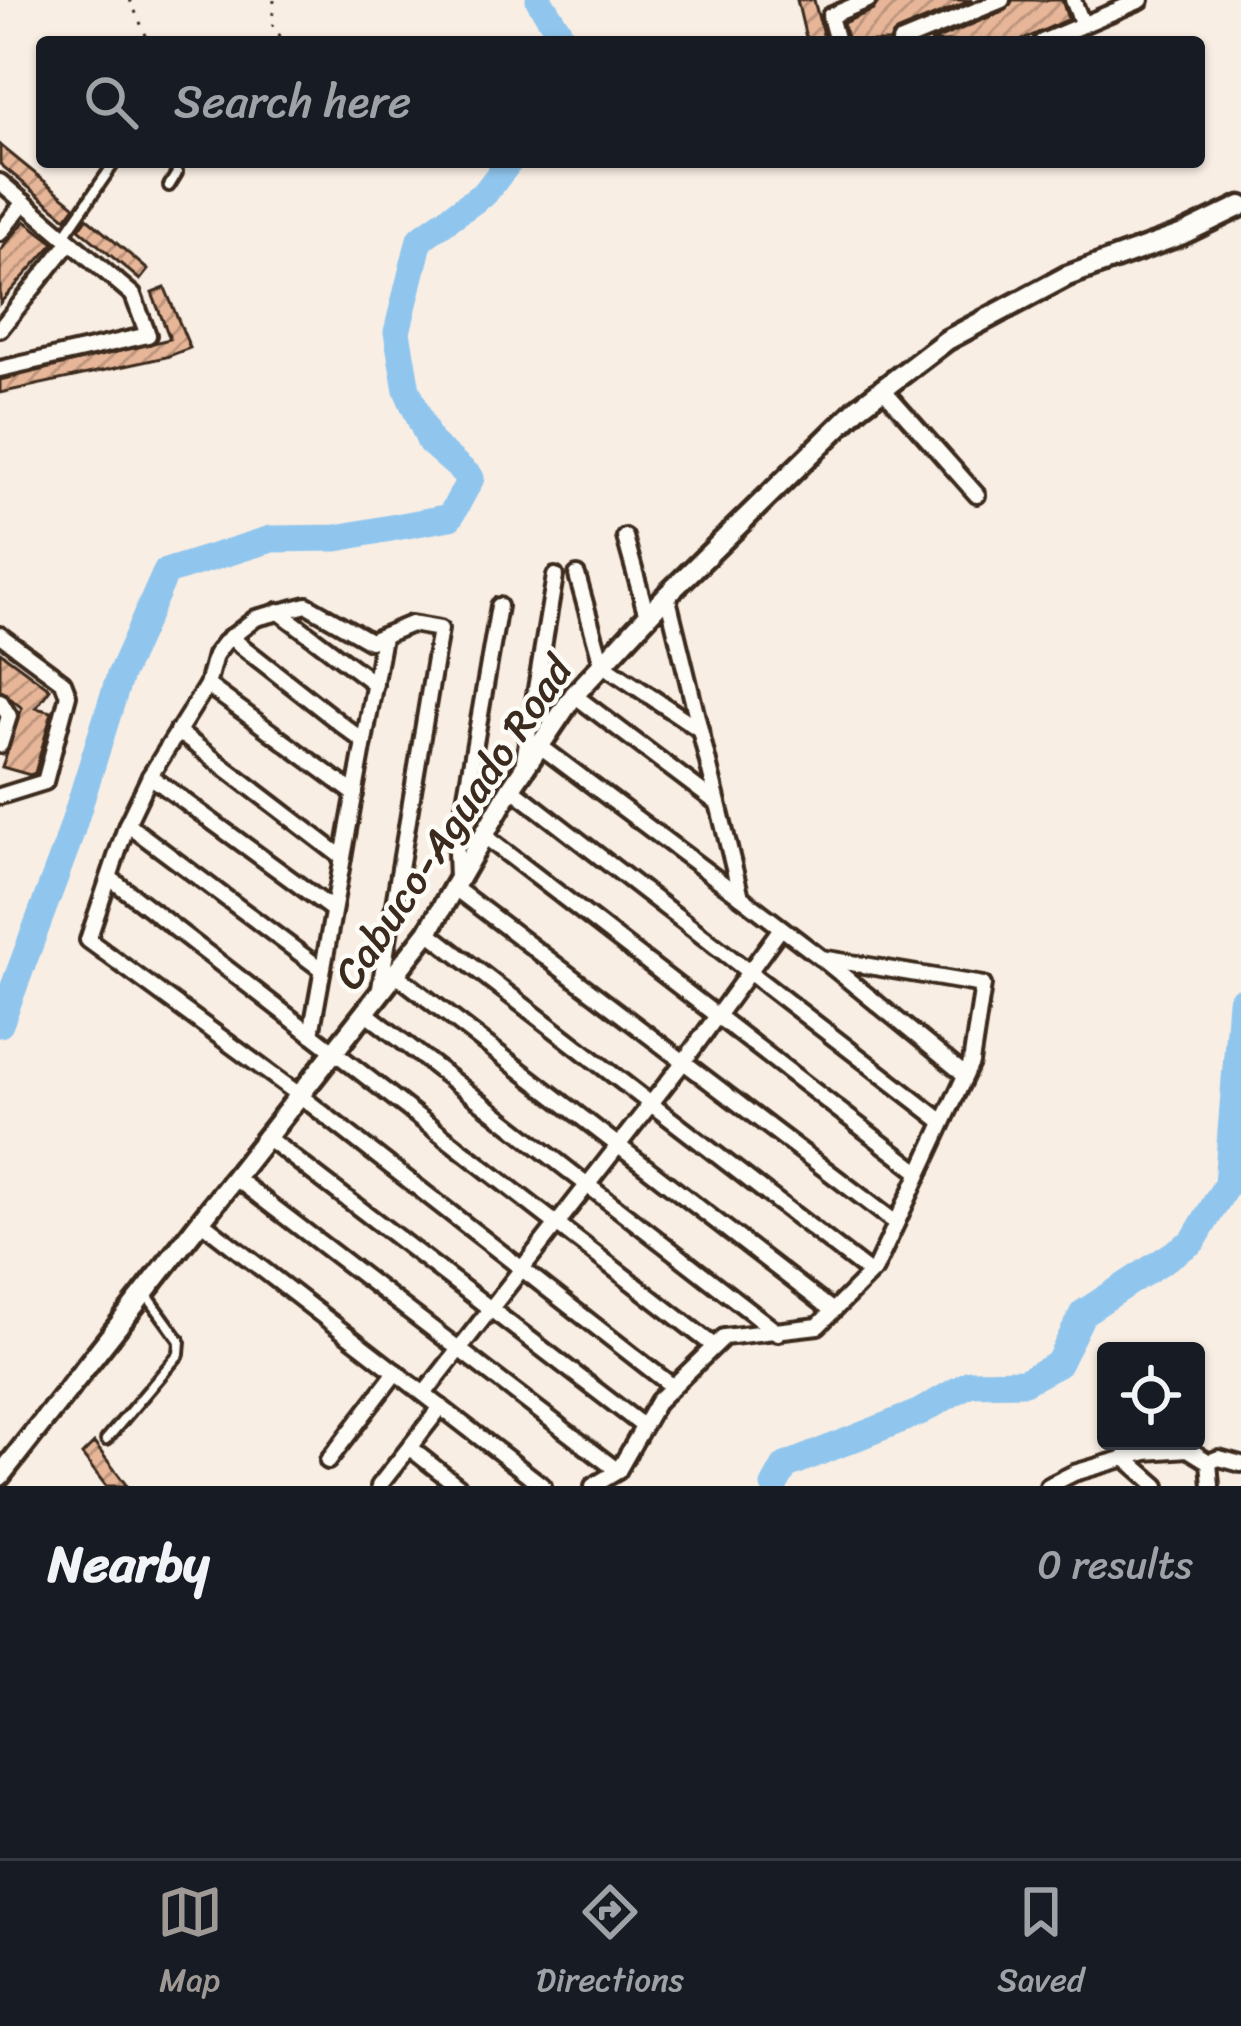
<!DOCTYPE html>
<style>
:root{--surface:#171b24;--page:#20242c;--text:#f1f3f6;--muted:#9ea1a6;--line:#363941;--accent:#9f9995}
body{margin:0;font-family:Sriracha,sans-serif;background:var(--page);color:var(--text)}
.controls{position:absolute;right:36px;bottom:36px;display:grid;overflow:hidden;border-radius:12px;box-shadow:0 3px 9px #0004}
.controls button{width:108px;height:108px;display:grid;place-items:center;padding:0;border:0;border-bottom:3px solid var(--line);background:var(--surface);color:var(--text);font:60px sans-serif}
.list{margin:0;padding:0;list-style:none}
h2{display:flex;justify-content:space-between;align-items:center;height:156px;margin:0;padding:0 48px;font-size:51px}
h2 small{font-size:39px;font-weight:400;color:var(--muted)}
.icon{flex:none;width:66px;height:66px;fill:none;stroke:currentColor;stroke-width:2;stroke-linecap:round;stroke-linejoin:round}
.map{position:relative;flex:none;width:1241px;height:1486px;overflow:hidden}
.search{position:absolute;background:var(--surface);box-shadow:0 3px 9px #0004;left:36px;right:36px;top:36px;height:132px;display:flex;align-items:center;gap:30px;box-sizing:border-box;padding:0 42px;border-radius:12px;color:var(--muted);font-size:45px}
.sheet{height:372px;background:var(--surface)}
nav{display:flex;justify-content:space-around;align-items:center;box-sizing:border-box;height:168px;border-top:3px solid var(--line);background:var(--surface);font-size:33px;color:var(--muted)}
nav a{display:grid;justify-items:center;gap:6px}
nav .on{color:var(--accent)}
.map>svg:first-child{display:block}
.lines{fill:none;stroke-linecap:round;stroke-linejoin:round}
.river{stroke:#90c6ee;stroke-width:27}
.building{fill:url(#building-hatch);stroke:#3b2a1e;stroke-width:3}
.service-casing{stroke:#3b2a1e;stroke-width:16}
.minor-casing{stroke:#3b2a1e;stroke-width:22}
.tertiary-casing{stroke:#3b2a1e;stroke-width:27}
.path{stroke:#3b2a1e;stroke-width:3;stroke-dasharray:3 9;stroke-linecap:butt}
.service{stroke:#fdfcf7;stroke-width:8}
.minor{stroke:#fdfcf7;stroke-width:14}
.tertiary{stroke:#fdfcf7;stroke-width:18}
.labels{text-anchor:middle;stroke-width:9;stroke-linejoin:round;paint-order:stroke}
.street-label{font-size:42px;fill:#3b2a1e;stroke:#fdfcf7}
</style>
<div class="map">
<svg width="1241" height="1486" viewBox="0 0 1241 1486">
<defs>
<pattern id="building-hatch" width="6" height="6" patternUnits="userSpaceOnUse" patternTransform="scale(3)"><rect width="6" height="6" fill="#e7b698"/><path d="M-1 1l2-2M0 6l6-6M5 7l2-2" fill="none" stroke="#bc947b"/></pattern>
</defs>
<rect width="100%" height="100%" fill="#f9eee4"/>
<filter id="ink" filterUnits="userSpaceOnUse"><feTurbulence type="fractalNoise" baseFrequency=".00833" numOctaves="2"/><feDisplacementMap in="SourceGraphic" scale="24" xChannelSelector="R" yChannelSelector="G"/><feConvolveMatrix kernelMatrix="1 2 1 2 8 2 1 2 1" color-interpolation-filters="sRGB"/></filter>
<g filter="url(#ink)">
<g class="lines">
<g class="river">
<polyline points="539,0 559,32 557,42"/>
<polyline points="0,1024 67,845 120,675 166,572 271,539 337,538 450,517 471,478 430,442 407,390 397,332 420,239 485,193 509,162"/>
<polyline points="774,1486 785,1466 920,1412 970,1383 1024,1382 1058,1364 1083,1313 1193,1241 1227,1184 1241,1001"/>
</g>
</g>
<g class="building">
<polygon points="797,0 814,0 825,42 807,42"/>
<polygon points="879,0 972,0 896,32 889,42 848,42 843,23 873,10"/>
<polygon points="1013,0 1062,0 1068,19 1018,42 930,42 1006,10"/>
<polygon points="0,145 75,206 66,218 0,164"/>
<polygon points="87,218 148,270 140,280 79,229"/>
<polygon points="25,221 54,243 0,303 0,251"/>
<polygon points="165,288 190,348 166,357 0,393 0,380 170,339 152,293"/>
<polygon points="0,652 50,689 36,708 52,712 35,773 30,775 2,767 22,708 0,690"/>
<polygon points="94,1443 127,1486 106,1486 82,1455"/>
</g>
<g class="lines">
<defs>
<g id="service">
<polyline points="169,186 177,173 176,162"/>
<polyline points="64,236 115,162"/>
<polyline points="106,1440 179,1354 180,1341 146,1294"/>
</g>
<g id="minor">
<polyline points="1073,0 1083,25"/>
<polyline points="837,42 830,16 868,0"/>
<polyline points="900,42 1002,0"/>
<polyline points="1042,42 1141,0"/>
<polyline points="0,182 133,295 148,335 0,369"/>
<polyline points="0,233 24,202"/>
<polyline points="0,329 69,243"/>
<polyline points="882,388 977,495"/>
<polyline points="625,537 647,616"/>
<polyline points="577,575 602,664 699,729"/>
<polyline points="278,611 375,684"/>
<polyline points="0,635 63,682 68,695 45,782 0,796"/>
<polyline points="230,637 364,742"/>
<polyline points="207,685 355,794"/>
<polyline points="574,695 717,803"/>
<polyline points="0,701 9,716 0,745"/>
<polyline points="177,731 343,858"/>
<polyline points="540,746 741,897"/>
<polyline points="523,766 555,576"/>
<polyline points="150,776 333,910"/>
<polyline points="511,788 943,1122"/>
<polyline points="127,824 321,969"/>
<polyline points="483,835 919,1172"/>
<polyline points="110,878 714,1346"/>
<polyline points="457,879 456,852 499,606"/>
<polyline points="452,886 896,1223"/>
<polyline points="428,932 870,1273"/>
<polyline points="825,961 965,1075"/>
<polyline points="394,973 833,1311"/>
<polyline points="380,988 440,629 411,624 370,641 307,605 256,618 224,643 215,655 207,685 150,776 127,824 88,940 298,1094 672,1386"/>
<polyline points="366,1013 778,1333"/>
<polyline points="311,1034 383,637"/>
<polyline points="265,1136 643,1426"/>
<polyline points="234,1177 618,1471"/>
<polyline points="200,1221 543,1486"/>
<polyline points="424,1394 685,1060 781,928"/>
<polyline points="410,1448 458,1486"/>
<polyline points="1124,1457 1157,1486"/>
<polyline points="328,1461 396,1372"/>
<polyline points="1209,1462 1219,1458 1241,1464"/>
<polyline points="379,1486 441,1407"/>
<polyline points="593,1486 618,1471 658,1401 724,1337 818,1326 875,1269 971,1063 983,985 821,958 741,897 667,595"/>
<polyline points="1048,1486 1074,1473 1146,1452 1188,1449 1209,1462 1211,1486"/>
</g>
<polyline id="tertiary" points="0,1476 428,932 511,788 574,695 667,595 859,407 947,340 1067,276 1183,234 1241,206"/>
</defs>
<use href="#service" class="service-casing"/>
<use href="#minor" class="minor-casing"/>
<use href="#tertiary" class="tertiary-casing"/>
<g class="path">
<polyline points="130,0 149,42"/>
<polyline points="274,0 272,24 284,42"/>
</g>
<use href="#service" class="service"/>
<use href="#minor" class="minor"/>
<use href="#tertiary" class="tertiary"/>
</g>
</g>
<g class="labels">
<g class="street-label">
<text transform="translate(452 822) rotate(-56)" y="15">Cabuco-Aguado Road</text>
</g>
</g>
</svg>
<div class="controls">
<button><svg class="icon" aria-label="locate" viewBox="0 0 24 24"><circle cx="12" cy="12" r="6"/><path d="M12 2v4M12 18v4M2 12h4M18 12h4"/></svg></button>
</div>
<div class="search"><svg class="icon" aria-label="search" viewBox="0 0 24 24"><circle cx="10" cy="10" r="6"/><path d="M15 15l6 6"/></svg>Search here</div>
</div>
<section class="sheet">
<h2>Nearby<small>0 results</small></h2>
<ul class="list">
</ul>
</section>
<nav>
<a class="on"><svg class="icon" aria-label="map" viewBox="0 0 24 24"><path d="M3 6l6-2 6 2 6-2v14l-6 2-6-2-6 2zM9 4v14M15 6v14"/></svg>Map</a>
<a><svg class="icon" aria-label="directions" viewBox="0 0 24 24"><path d="M12 3l9 9-9 9-9-9zM9 14v-3h6M13 9l2 2-2 2"/></svg>Directions</a>
<a><svg class="icon" aria-label="saved" viewBox="0 0 24 24"><path d="M7 4h10v16l-5-4-5 4z"/></svg>Saved</a>
</nav>
